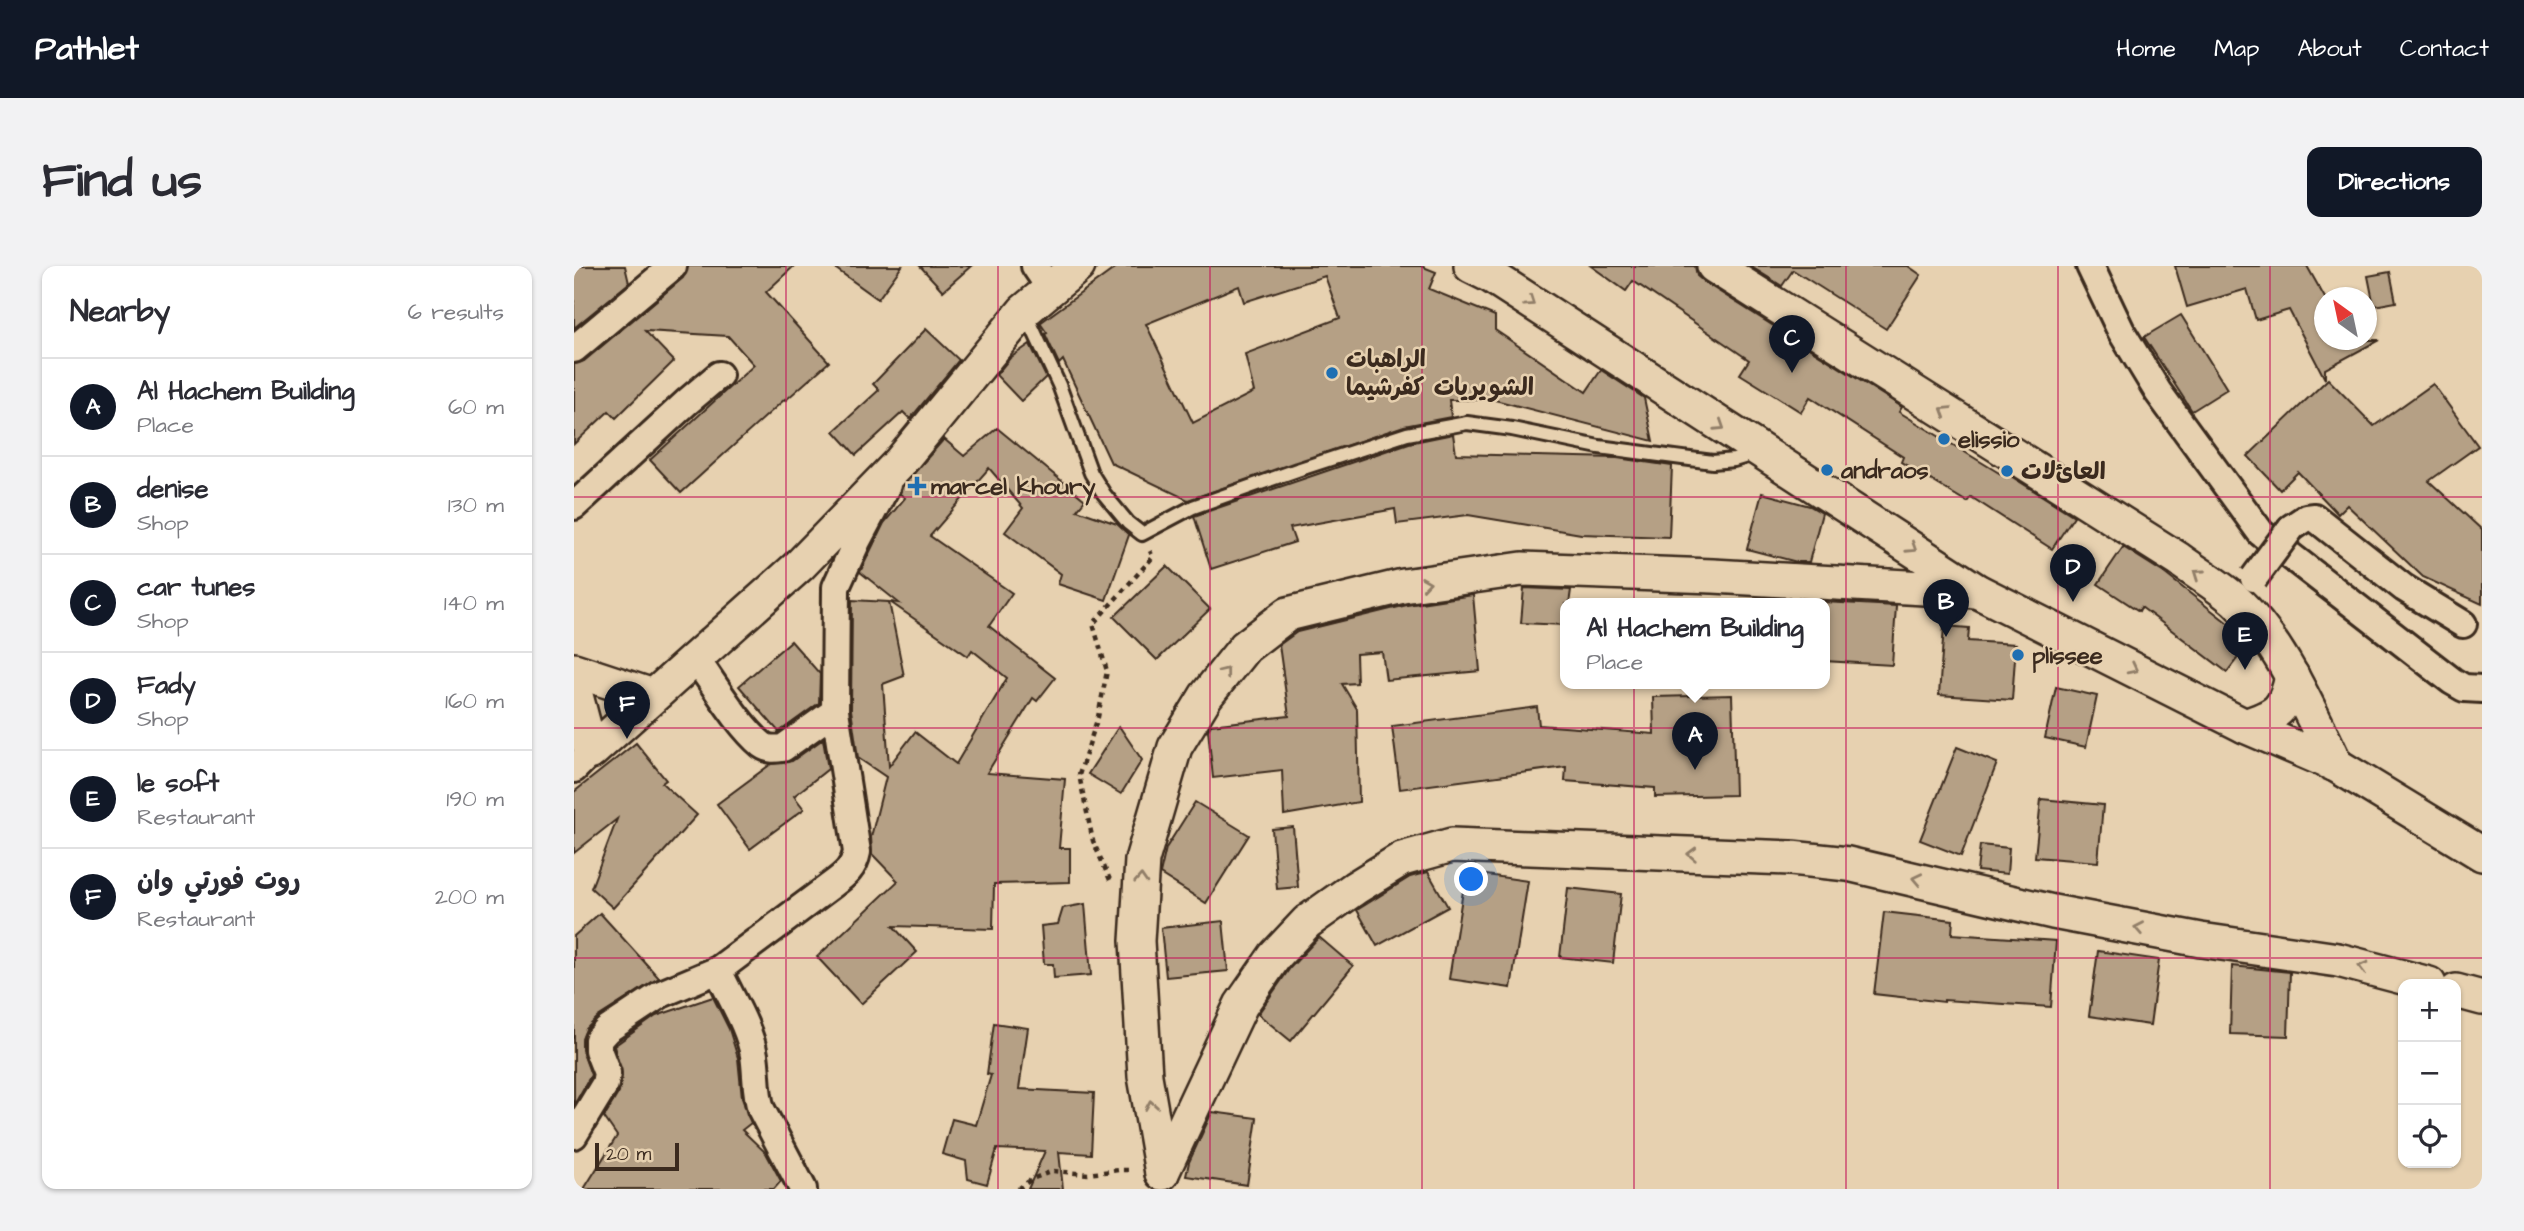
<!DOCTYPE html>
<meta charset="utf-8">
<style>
:root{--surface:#fff;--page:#f2f2f3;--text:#2b2b33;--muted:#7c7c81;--line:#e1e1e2;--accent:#111827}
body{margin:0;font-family:"Architects Daughter","Playpen Sans Arabic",sans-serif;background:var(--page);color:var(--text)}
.controls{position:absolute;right:21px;bottom:21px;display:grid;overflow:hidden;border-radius:14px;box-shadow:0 2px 5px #0004}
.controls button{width:63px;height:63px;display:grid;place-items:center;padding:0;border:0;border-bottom:2px solid var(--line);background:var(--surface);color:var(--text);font:35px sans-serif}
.compass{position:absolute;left:1740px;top:21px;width:63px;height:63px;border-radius:50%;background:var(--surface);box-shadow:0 2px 5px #0004;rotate:327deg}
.scale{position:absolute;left:21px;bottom:18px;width:84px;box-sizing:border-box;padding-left:7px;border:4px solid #3b2a1e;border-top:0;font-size:19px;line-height:24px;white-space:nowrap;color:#3b2a1e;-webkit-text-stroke:5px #e7d1b0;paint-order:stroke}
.you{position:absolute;left:898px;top:614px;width:24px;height:24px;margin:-18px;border:5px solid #fff;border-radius:50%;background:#1a73e8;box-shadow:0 0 0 10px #1a73e833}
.badge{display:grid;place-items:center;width:46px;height:46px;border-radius:50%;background:var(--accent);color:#fff;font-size:23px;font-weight:700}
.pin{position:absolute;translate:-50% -58px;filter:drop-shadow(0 2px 4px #0008)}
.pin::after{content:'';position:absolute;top:37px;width:24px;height:21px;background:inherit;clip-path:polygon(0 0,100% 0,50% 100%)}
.popup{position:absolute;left:986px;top:332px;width:270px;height:91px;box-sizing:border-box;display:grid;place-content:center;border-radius:14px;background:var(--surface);filter:drop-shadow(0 2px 5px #0005);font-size:23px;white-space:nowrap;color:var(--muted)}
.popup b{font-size:26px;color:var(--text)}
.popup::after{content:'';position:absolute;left:50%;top:100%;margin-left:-14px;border:14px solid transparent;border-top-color:var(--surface)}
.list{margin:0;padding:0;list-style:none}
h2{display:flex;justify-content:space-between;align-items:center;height:91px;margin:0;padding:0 28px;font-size:30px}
h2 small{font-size:23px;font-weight:400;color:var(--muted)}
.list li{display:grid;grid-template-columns:46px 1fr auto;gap:21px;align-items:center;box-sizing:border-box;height:98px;padding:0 28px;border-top:2px solid var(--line)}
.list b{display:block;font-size:26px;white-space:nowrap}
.list p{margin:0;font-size:23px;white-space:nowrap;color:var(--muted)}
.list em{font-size:23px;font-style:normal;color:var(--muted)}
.icon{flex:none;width:38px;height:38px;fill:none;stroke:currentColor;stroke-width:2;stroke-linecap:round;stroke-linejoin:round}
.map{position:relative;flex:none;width:1908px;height:923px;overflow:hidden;border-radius:14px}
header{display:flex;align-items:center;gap:42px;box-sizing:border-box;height:98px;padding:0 35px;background:var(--accent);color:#fff}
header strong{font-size:33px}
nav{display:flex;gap:38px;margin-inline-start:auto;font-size:24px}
.intro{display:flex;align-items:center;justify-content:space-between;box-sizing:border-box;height:168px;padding:0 42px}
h1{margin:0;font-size:49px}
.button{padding:18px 32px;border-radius:14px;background:var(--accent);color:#fff;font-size:24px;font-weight:700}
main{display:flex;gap:42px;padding:0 42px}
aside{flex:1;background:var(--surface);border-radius:14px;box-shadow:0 2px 5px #0004}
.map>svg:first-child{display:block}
.building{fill:#b5a085;stroke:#3b2a1e;stroke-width:2;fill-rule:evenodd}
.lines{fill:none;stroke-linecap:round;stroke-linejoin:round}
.service-casing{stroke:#3b2a1e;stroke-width:18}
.minor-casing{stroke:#3b2a1e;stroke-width:32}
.tertiary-casing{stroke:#3b2a1e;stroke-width:38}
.path{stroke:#3b2a1e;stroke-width:4.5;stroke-dasharray:5 5;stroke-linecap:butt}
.service{stroke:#e7d1b0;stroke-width:12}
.minor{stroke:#e7d1b0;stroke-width:26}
.tertiary{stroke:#e7d1b0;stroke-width:33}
.minor-bridge-casing{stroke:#3b2a1e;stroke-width:32;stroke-linecap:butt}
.minor-bridge{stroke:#e7d1b0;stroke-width:26}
.oneway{stroke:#917e67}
.grid{fill:none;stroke:#c2185b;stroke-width:2;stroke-opacity:0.55}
.poi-dot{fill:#1f6fb2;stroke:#e7d1b0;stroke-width:2.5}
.labels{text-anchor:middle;stroke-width:5;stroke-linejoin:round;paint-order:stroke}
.poi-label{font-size:24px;font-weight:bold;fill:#3b2a1e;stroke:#e7d1b0;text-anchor:start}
</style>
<header>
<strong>Pathlet</strong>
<nav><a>Home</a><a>Map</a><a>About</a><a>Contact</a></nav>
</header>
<div class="intro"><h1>Find us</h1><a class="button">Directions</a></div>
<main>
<aside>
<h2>Nearby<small>6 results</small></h2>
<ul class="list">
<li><span class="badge">A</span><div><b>Al Hachem Building</b><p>Place</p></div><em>60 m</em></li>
<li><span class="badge">B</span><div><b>denise</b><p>Shop</p></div><em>130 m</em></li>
<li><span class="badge">C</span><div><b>car tunes</b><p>Shop</p></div><em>140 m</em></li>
<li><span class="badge">D</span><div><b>Fady</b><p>Shop</p></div><em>160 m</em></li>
<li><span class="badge">E</span><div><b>le soft</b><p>Restaurant</p></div><em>190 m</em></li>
<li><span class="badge">F</span><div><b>روت فورتي وان</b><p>Restaurant</p></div><em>200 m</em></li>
</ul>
</aside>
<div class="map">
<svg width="1908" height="923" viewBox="0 0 1908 923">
<rect width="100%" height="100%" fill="#e7d1b0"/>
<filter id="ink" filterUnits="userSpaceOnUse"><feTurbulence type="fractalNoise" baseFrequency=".0143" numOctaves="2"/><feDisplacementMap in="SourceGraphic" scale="14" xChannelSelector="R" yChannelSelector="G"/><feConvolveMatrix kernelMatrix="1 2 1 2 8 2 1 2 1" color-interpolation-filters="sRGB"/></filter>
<g filter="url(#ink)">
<g class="building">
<polygon points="0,0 51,0 55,17 0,62"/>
<polygon points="114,0 220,0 192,26 255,96 212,134 211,133 107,227 76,194 180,99 154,70 71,65 100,95 42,152 35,145 0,178 0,98 10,95 109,12"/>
<polygon points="258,0 328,0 304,33"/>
<polygon points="346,0 397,0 369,25"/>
<path d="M544 0H847L862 6 855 23 921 50V64L1012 126 1027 104 1070 132 1079 175 921 134H875L877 151 830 160 614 234 537 197 489 94 485 98 471 68 473 67 466 57ZM751 10 766 52 671 88 680 126 619 157 572 58 665 20 670 36Z"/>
<polygon points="1017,0 1121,0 1123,10 1130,16 1328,141 1325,146 1430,210 1432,207 1500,250 1478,283 1397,231 1393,236 1327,196 1329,191 1236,131 1227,146 1166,108 1175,94 1059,15 1052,25"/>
<polygon points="1176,0 1334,0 1347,9 1312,63 1219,4 1208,20"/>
<polygon points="1601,0 1733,0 1751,32 1751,74 1805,74 1751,103 1751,113 1715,44 1682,54 1673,23 1613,41"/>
<polygon points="1816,6 1822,36 1800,40 1794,10"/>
<polygon points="1607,49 1653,123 1618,145 1570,71"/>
<polygon points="352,63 385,94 336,153 329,146 282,189 260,165 305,124 299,118"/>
<polygon points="456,78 472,111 447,135 422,109 436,92"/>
<polygon points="1754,113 1800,160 1859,118 1904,180 1855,215 1908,264 1908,338 1849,311 1773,239 1764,248 1724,206 1706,224 1674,190"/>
<polygon points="423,162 511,234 503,244 543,258 555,269 532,334 484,318 487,308 431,266 449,242 415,202 356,270 438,327 415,360 481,412 463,435 459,432 413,507 491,513 485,582 496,582 496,616 420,618 419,663 319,660 343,686 287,738 243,691 324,615 298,588 297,571 312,511 284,492 277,444 278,334 315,336 330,410 309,418 315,500 341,466 382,498 433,412 398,384 394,390 316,336 325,337 286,306 310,257 331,232 326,228 328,221 370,173 390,190"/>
<polygon points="879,168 882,188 1043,192 1098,200 1095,271 1007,268 894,249 823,258 821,243 716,262 721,276 637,303 620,250 835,177"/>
<polygon points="1188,227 1236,240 1248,247 1235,296 1223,296 1173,283"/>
<polygon points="1549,281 1590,307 1664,365 1674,378 1653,406 1567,341 1565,345 1524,318"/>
<polygon points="593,300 636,343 583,394 540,351"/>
<polygon points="950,322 997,324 995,338 991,338 991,359 947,357"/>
<polygon points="899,329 906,405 812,414 808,386 782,388 783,417 768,418 783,443 785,536 710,549 708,504 639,512 634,464 637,459 715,450 705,379 723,366 833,339"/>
<polygon points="1250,336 1322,340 1318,399 1250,395"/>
<polygon points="1370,360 1395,362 1394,375 1442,378 1438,434 1365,429"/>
<polygon points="217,375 246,408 245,437 205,466 165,420"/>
<polygon points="1482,421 1523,430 1512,481 1471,472"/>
<polygon points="1158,429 1161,529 1081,531 1081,522 991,515 992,501 826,523 818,460 963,441 965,459 1080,468 1079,431"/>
<polygon points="545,460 568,494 547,528 514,508"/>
<polygon points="249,473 254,503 220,530 230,543 176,583 143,538 197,498 218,495"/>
<polygon points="62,477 92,514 88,517 123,549 39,642 17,622 43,553 0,587 0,526"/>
<polygon points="1383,481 1423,497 1387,590 1346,574"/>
<polygon points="1467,533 1529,539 1524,596 1461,591"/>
<polygon points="621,536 675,569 632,637 586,608 592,582"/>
<polygon points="719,561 724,621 703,623 698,563"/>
<polygon points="1406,579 1435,582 1433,608 1403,605"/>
<polygon points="854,606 874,641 803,680 783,644 836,611"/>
<polygon points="892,606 954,615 937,722 875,713"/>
<polygon points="994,622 1047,628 1039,697 986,691"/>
<polygon points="511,638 517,709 480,712 479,698 470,698 467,660 484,658 489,642"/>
<polygon points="1310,646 1379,654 1378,668 1482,675 1477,741 1370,734 1370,736 1300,728"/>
<polygon points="26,647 85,712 24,751 12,763 8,773 8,784 17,809 0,839 0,670"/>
<polygon points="649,655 654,705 592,711 587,662"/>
<polygon points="745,671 779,700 717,775 684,748 716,702"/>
<polygon points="1524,685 1585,694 1576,759 1515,750"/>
<polygon points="1658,700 1716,706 1714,770 1656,768"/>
<polygon points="139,731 155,763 164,792 168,832 177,857 168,864 192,887 207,915 200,923 10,923 43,870 30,851 45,826 48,810 40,780 82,750"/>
<polygon points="420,757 454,762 445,823 520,827 517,888 485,886 489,923 454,923 471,885 423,883 413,918 394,913 392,895 368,888 378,853 402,859 417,809 413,808"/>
<polygon points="638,846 683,852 673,919 612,910 615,896"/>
</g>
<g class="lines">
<defs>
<polyline id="service" points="452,48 485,119 517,207 530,228 554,257 568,268 619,241 723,204 833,168 893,157 938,163 1025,181 1139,196 1160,194 1183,187"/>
<g id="minor">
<polyline points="461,0 476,22"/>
<polyline points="1516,0 1547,65 1584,126 1687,267 1878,415 1890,422 1908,423"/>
<polyline points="0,83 99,0"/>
<polyline points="0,240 113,136 145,109"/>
<polyline points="1717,262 1732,252 1740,251 1830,322 1889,358"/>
<path d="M121 392C140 418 164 459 188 479 195 484 202 483 209 482L261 445"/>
<polyline points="0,503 17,486"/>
<path d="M144 704C156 731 175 760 180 789 183 807 181 825 187 843L229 923"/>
<path d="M0 869 31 818 33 807 24 784V774L33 764 87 728 144 704 259 618C271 609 280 602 283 586L261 445 262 321 283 275 313 219"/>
</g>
<g id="tertiary">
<polyline points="897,0 917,10 1403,325 1671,460 1762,499 1908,588"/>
<path d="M1140 0 1604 293C1623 307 1644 319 1661 334 1707 376 1735 444 1762 499"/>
<polyline points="0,404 79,430"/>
<polyline points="0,422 17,486 226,299 326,196 450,45 504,0"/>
<path d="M1671 460C1703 449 1711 445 1718 410"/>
<polyline points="1882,725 1908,732"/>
<polyline points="588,907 667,739 701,690 733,656 781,622 828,593 878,579 1217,592 1274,598 1479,646 1627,674 1764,694 1855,718"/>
<polyline points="588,907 571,810 563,675 568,594 601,481 632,430 671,381 714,348 829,320 948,303 1139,310 1403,325"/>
</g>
</defs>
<use href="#service" class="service-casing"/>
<use href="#minor" class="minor-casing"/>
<use href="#tertiary" class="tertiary-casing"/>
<g class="path">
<polyline points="536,614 519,575 505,509 524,451 533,405 519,358 579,291 576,285"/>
<polyline points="444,923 458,913 479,905 514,908 545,904 557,904"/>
</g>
<use href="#service" class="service"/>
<use href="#minor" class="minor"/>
<use href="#tertiary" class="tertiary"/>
<defs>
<polyline id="minor-bridge" points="1680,312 1717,262"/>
</defs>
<use href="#minor-bridge" class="minor-bridge-casing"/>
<use href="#minor-bridge" class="minor-bridge"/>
</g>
<defs><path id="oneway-chevron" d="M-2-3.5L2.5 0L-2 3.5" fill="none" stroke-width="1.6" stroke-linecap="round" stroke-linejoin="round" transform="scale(1.75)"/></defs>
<g class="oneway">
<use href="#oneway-chevron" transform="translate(956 36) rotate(34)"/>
<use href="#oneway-chevron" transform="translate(1371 145) rotate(-148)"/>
<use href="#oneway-chevron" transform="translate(1146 160) rotate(33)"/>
<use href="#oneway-chevron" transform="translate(1338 282) rotate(33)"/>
<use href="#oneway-chevron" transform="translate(1624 308) rotate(-145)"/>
<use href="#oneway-chevron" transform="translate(852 317) rotate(-8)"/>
<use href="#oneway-chevron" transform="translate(1559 403) rotate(27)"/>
<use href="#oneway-chevron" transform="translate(651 406) rotate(-52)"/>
<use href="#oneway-chevron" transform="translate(1118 588) rotate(-178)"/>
<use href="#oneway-chevron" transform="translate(567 613) rotate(-87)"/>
<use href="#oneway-chevron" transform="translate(1343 613) rotate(-168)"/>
<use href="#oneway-chevron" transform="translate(1565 662) rotate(-169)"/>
<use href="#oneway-chevron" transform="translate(1789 701) rotate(-165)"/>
<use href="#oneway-chevron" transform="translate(577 839) rotate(-100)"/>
</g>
</g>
<path class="grid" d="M212 0V923M424 0V923M636 0V923M848 0V923M1060 0V923M1272 0V923M1484 0V923M1696 0V923M0 231H1908M0 462H1908M0 692H1908"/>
<g class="poi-dot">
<circle cx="758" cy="107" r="7"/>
<circle cx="1370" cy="173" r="7"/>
<circle cx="1253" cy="204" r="7"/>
<circle cx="1433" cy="205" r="7"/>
<path d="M339.5 209.5h7v7h7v7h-7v7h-7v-7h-7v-7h7z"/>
<circle cx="1444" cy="389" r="7"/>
</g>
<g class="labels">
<g class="poi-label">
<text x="772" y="101">الراهبات<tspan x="772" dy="28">الشويريات كفرشيما</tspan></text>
<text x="1384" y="181">elissio</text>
<text x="1267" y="212">andraos</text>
<text x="1447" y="213">العائﻻت</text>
<text x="357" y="228">marcel khoury</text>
<text x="1458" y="397">plissee</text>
</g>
</g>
</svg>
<div class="controls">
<button>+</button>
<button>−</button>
<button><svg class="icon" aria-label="locate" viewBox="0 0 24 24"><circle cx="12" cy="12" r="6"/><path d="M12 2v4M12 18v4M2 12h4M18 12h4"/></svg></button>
</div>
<svg class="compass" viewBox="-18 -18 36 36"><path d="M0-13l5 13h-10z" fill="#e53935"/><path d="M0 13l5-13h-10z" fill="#7c7c81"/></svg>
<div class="scale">20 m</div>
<div class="you"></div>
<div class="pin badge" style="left:1121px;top:504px">A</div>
<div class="popup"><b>Al Hachem Building</b>Place</div>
<div class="pin badge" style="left:1372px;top:371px">B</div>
<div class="pin badge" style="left:1218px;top:107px">C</div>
<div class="pin badge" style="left:1499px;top:336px">D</div>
<div class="pin badge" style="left:1671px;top:404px">E</div>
<div class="pin badge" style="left:53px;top:473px">F</div>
</div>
</main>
